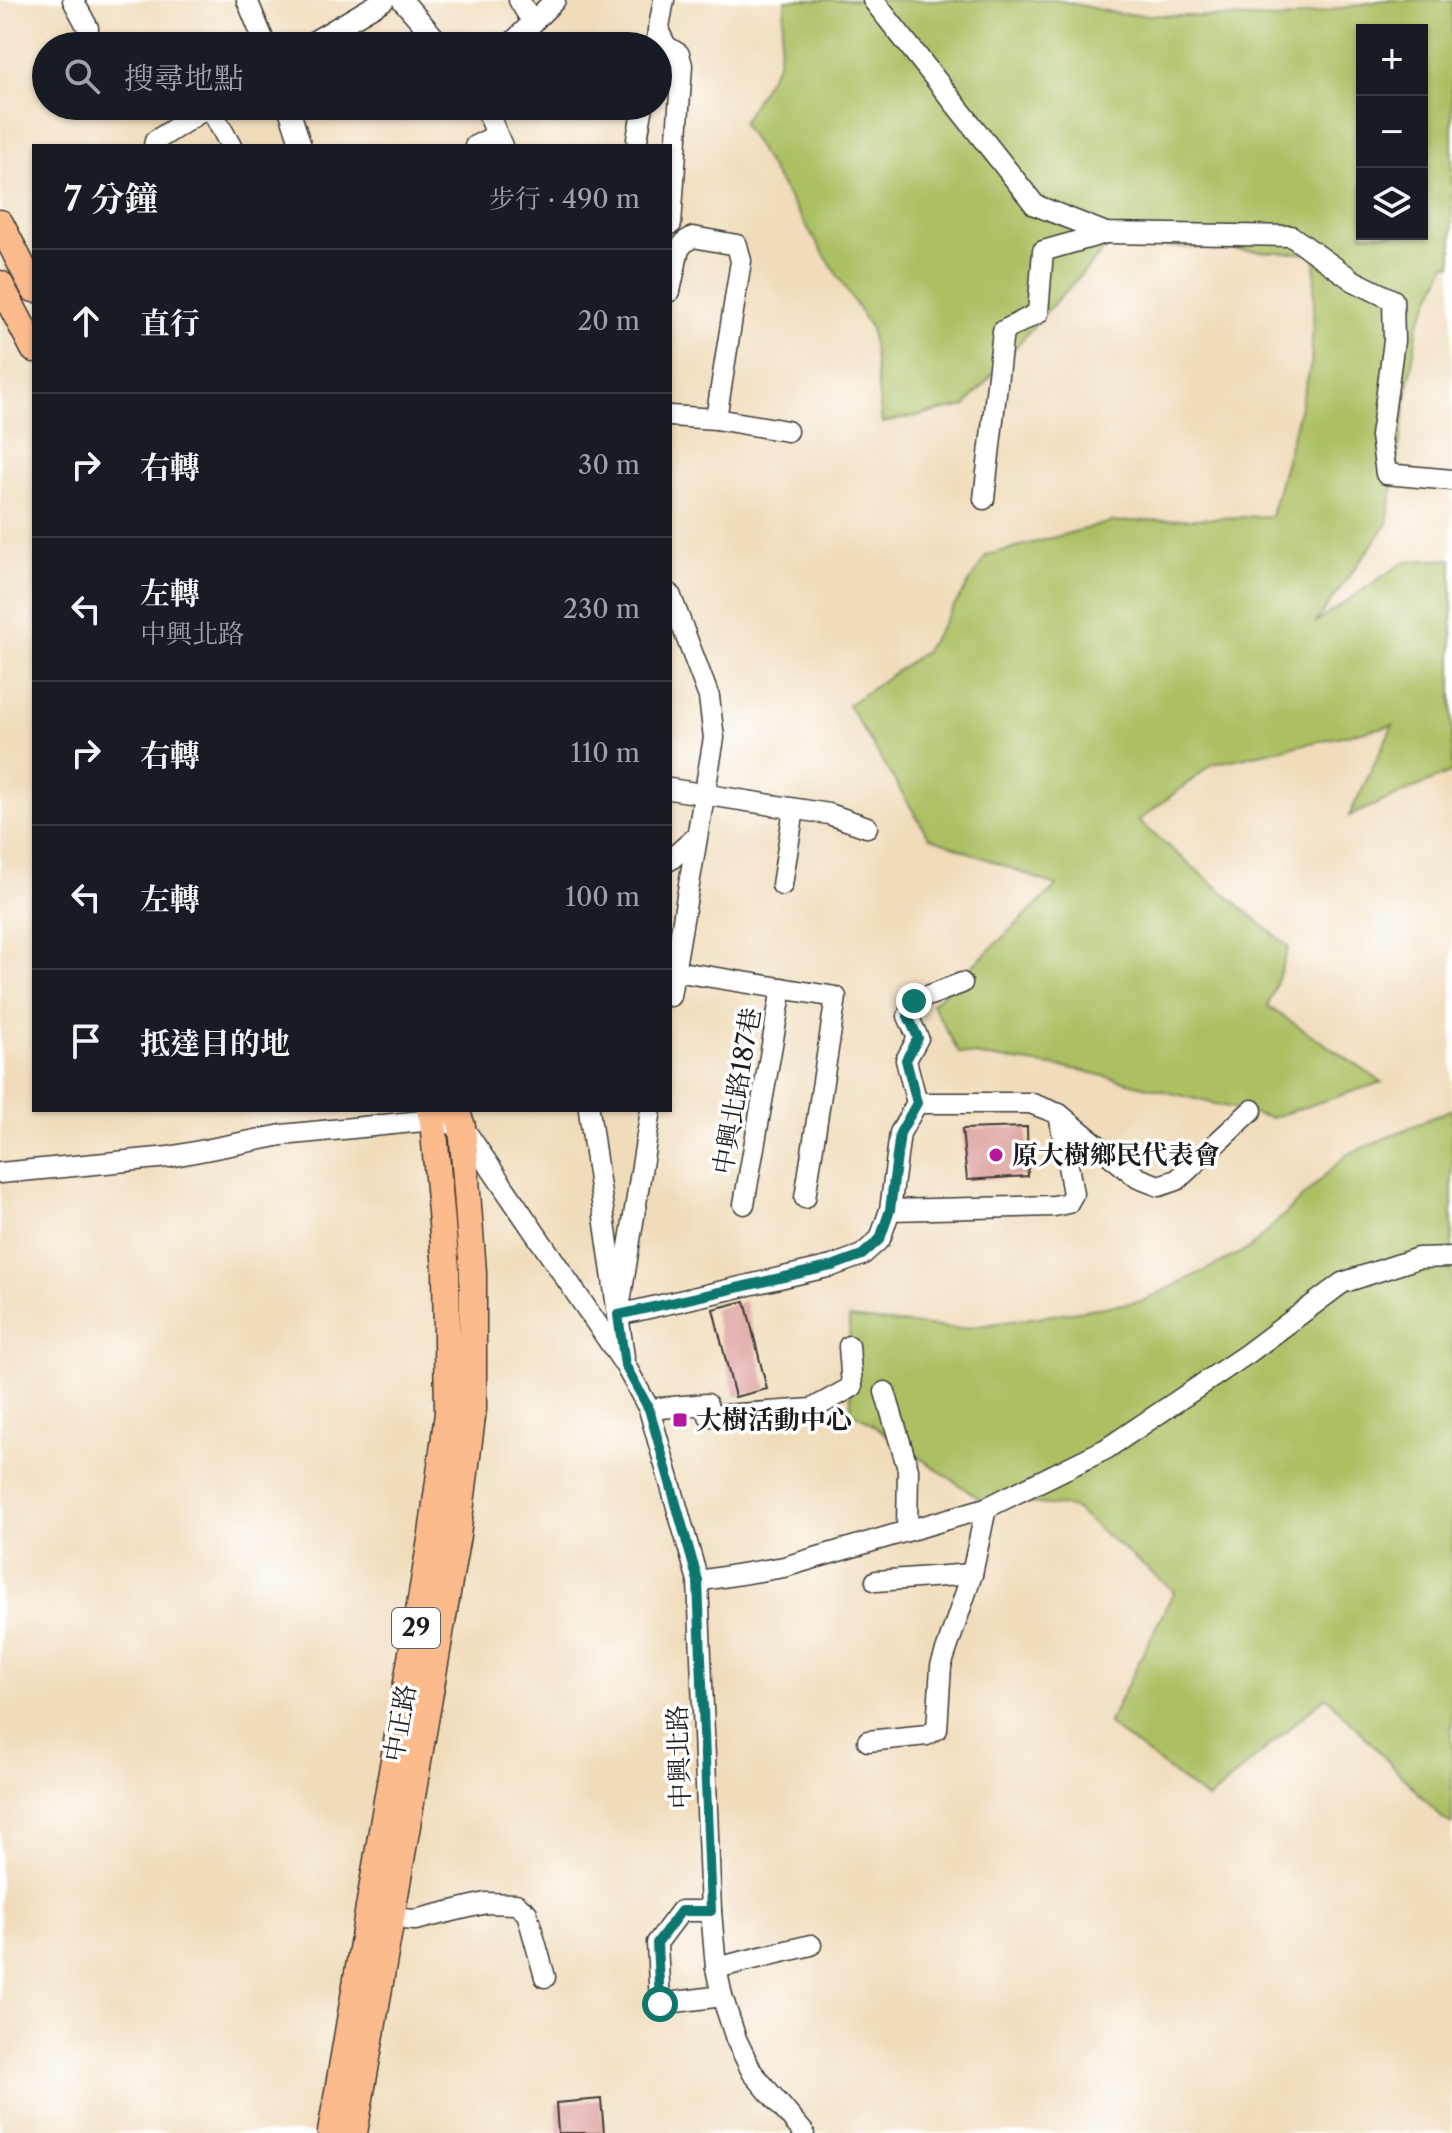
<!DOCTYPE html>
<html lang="zh-TW">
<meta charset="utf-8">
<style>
:root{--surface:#171b24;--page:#242831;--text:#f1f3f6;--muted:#9ea1a6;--line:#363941}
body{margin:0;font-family:"Libre Caslon Text","Noto Serif TC",serif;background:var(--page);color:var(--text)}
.controls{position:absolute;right:24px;top:24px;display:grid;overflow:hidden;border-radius:0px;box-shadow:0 2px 6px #0004}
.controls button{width:72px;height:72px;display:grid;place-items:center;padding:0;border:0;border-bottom:2px solid var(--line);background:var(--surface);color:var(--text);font:40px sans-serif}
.stop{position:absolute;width:24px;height:24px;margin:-18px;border:6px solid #0f766e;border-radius:50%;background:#fff}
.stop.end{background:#0f766e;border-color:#fff;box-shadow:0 2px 8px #0008}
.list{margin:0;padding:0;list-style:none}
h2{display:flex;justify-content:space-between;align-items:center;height:104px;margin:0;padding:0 32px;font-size:34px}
h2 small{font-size:26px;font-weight:400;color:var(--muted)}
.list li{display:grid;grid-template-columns:52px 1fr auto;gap:24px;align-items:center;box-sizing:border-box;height:144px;padding:0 32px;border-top:2px solid var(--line)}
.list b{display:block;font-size:30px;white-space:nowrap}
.list p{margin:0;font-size:26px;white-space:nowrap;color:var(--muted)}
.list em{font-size:26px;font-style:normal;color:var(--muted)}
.icon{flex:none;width:44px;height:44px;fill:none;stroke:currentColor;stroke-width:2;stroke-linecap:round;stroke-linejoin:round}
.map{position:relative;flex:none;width:1452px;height:2133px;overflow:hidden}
.search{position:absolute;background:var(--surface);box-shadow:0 2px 6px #0004;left:32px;top:32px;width:640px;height:88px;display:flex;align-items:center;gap:20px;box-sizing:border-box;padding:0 28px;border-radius:44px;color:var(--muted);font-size:30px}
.panel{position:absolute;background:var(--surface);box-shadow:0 2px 6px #0004;left:32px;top:144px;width:640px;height:968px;border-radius:0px}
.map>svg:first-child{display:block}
.green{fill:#acc064;stroke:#646e40;stroke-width:2;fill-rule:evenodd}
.building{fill:#d99895}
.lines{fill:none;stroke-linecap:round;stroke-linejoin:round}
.minor-casing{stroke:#3c3934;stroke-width:23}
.major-casing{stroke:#3c3934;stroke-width:29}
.minor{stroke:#fff;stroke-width:20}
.major{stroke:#fbbb8d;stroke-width:26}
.route{stroke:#0f766e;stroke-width:10}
.poi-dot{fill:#b5179e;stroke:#fff;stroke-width:3}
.labels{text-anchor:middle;stroke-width:7;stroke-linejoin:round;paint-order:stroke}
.shield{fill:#fff;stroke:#606060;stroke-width:2}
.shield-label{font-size:24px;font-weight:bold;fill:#1c1c1c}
.street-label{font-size:26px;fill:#1c1c1c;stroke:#fff}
.poi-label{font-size:26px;font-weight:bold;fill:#1c1c1c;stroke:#fff;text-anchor:start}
</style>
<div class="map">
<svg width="1452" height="2133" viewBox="0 0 1452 2133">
<rect width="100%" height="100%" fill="#fff"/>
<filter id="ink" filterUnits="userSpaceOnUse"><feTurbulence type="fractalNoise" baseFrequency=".0125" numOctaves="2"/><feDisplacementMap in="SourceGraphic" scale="16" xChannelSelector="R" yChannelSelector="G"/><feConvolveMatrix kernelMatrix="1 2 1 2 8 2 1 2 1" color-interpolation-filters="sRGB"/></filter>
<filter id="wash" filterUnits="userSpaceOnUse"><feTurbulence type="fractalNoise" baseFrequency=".006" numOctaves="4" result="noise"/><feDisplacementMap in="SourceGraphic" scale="32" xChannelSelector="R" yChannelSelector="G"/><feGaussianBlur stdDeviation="1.8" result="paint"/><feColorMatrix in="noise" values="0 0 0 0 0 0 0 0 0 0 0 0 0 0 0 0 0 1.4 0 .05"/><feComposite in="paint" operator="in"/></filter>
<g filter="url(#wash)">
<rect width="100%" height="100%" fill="#f0dcba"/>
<g class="green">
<path d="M786 0H1057L1119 14 1285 19 1384 0H1452V265L1447 263 1418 326 1387 524 1315 623 1405 561 1452 559V772L1349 816 1393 725 1213 764 1138 821 1289 947 1268 1006 1382 1082 1271 1118 1080 1070 959 1053 932 1004 1057 886 929 837 848 705 925 651 987 555 1111 522 1271 516 1311 365 1316 254 1110 244 1044 314 965 406 882 423 871 329 742 123 778 63ZM1362 30H1422V234H1362Z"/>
<polygon points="1452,1109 1452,1824 1443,1819 1326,1696 1208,1800 1108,1724 1174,1591 1072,1507 980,1499 851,1410 849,1318 959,1329 1143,1301 1250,1248 1346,1155"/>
</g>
<g id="blocks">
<g class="building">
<polygon points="1027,1127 1028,1176 967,1180 962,1129"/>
<polygon points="745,1301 767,1389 735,1397 713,1309"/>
<polygon points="601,2099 604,2133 558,2133 556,2103"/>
</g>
</g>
</g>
<g filter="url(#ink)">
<use href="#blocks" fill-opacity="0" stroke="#3c3934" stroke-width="2"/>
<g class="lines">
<defs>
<g id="minor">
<polyline points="73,0 88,28"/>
<polyline points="247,0 266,46"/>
<polyline points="402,0 442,46"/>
<polyline points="519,0 533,23"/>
<polyline points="873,0 1035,205 1106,233 1291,236 1354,281 1393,300 1394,341 1381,436 1386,474 1452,480"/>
<polyline points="658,30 666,46 679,54 682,65 671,224"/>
<polyline points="656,43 664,0"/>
<polyline points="306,46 384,0"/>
<polyline points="509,46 555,0"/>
<polyline points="209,106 231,146"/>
<polyline points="288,106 301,146"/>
<polyline points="485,106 502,146"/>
<polyline points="637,139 643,106"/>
<polyline points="154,146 155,141 210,106"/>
<polyline points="475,146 497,135"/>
<polyline points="670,291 679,249 686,241 693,237 737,245 741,261 716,419"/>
<polyline points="670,416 716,419 787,431"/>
<polyline points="984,499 1003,331 1038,313 1043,251 1106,233"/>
<polyline points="670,594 709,697 714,738 670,996"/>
<polyline points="670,789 829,814 867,827"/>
<polyline points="670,860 695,838"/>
<polyline points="782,885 794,809"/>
<polyline points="674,971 836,997 805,1198"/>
<polyline points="917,1103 906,1060 918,1038 908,1016 914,1001 962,983"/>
<polyline points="589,1110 618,1315 832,1266 862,1255 880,1239 890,1210 900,1133 917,1103 1030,1103 1059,1114 1138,1178 1159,1186 1177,1180 1252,1110"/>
<polyline points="0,1173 169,1157 282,1135 433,1120 462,1126 625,1365 649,1409 698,1581 711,1911 716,1968 722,1996 736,2039 752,2072 804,2133"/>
<polyline points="744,1204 782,988"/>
<polyline points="890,1210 1054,1206 1068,1203 1073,1194 1059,1114"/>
<polyline points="624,1357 618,1315 651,1110"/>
<polyline points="885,1392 908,1469 907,1531"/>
<polyline points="649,1409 707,1404 709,1416 812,1409 852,1387 849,1346"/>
<polyline points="698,1581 784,1567 986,1508 1106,1449 1247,1354 1342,1283 1418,1258 1452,1257"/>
<polyline points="876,1581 972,1574"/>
<polyline points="868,1741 927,1735 937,1729 941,1666 972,1574 986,1508"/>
<polyline points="711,1911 681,1911 657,1943 660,2004 722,1996"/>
<polyline points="391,1918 415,1920 486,1903 516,1904 527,1913 545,1977"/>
<polyline points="716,1968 811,1945"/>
</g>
<g id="major">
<polyline points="0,223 34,289"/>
<polyline points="0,284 34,349"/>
<polyline points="331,2133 432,1534 448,1413 446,1270 433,1120 430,1110"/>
<polyline points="354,2133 457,1535 473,1409 473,1272 462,1126 456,1110"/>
</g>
</defs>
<use href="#minor" class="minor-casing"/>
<use href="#major" class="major-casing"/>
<use href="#minor" class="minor"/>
<use href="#major" class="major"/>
</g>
</g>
<g class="lines" filter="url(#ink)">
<polyline class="route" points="660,2004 657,1943 681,1911 711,1911 698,1581 649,1409 625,1365 618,1315 832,1266 862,1255 880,1239 890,1210 900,1133 917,1103 906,1060 918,1038 908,1016 914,1001"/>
</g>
<g class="poi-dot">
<circle cx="996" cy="1155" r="8"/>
<rect x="672" y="1412" width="16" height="16" rx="4"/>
</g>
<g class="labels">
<rect class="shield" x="392" y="1608" width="48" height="40" rx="6"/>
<g class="shield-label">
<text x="416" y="1636">29</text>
</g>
<g class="street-label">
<text transform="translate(737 1091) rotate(-80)" y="9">中興北路187巷</text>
<text transform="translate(400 1723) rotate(-80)" y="9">中正路</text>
<text transform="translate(679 1757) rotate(-92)" y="9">中興北路</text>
</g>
<g class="poi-label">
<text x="1012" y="1164">原大樹鄉民代表會</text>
<text x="696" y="1429">大樹活動中心</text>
</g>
</g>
</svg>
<div class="controls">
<button>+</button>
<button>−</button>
<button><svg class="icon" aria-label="layers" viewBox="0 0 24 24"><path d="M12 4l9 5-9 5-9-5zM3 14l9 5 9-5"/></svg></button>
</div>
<div class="stop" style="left:660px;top:2004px"></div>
<div class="stop end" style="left:914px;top:1001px"></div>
<div class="search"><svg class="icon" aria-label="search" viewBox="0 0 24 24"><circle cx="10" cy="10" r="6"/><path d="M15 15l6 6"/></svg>搜尋地點</div>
<section class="panel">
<h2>7 分鐘<small>步行 · 490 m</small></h2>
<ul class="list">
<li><svg class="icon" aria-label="ahead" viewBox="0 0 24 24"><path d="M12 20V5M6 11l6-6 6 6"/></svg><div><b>直行</b></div><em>20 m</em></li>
<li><svg class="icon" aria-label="right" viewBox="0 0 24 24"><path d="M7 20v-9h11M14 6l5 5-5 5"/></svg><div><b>右轉</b></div><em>30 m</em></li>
<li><svg class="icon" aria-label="left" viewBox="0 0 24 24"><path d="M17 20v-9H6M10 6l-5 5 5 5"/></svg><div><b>左轉</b><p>中興北路</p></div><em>230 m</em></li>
<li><svg class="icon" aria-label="right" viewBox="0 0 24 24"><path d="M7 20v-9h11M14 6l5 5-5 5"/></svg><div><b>右轉</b></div><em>110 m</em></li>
<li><svg class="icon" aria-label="left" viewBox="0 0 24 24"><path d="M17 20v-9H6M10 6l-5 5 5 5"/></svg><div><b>左轉</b></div><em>100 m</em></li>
<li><svg class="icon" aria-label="arrive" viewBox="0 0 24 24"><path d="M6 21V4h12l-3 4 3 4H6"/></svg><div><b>抵達目的地</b></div></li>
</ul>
</section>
</div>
